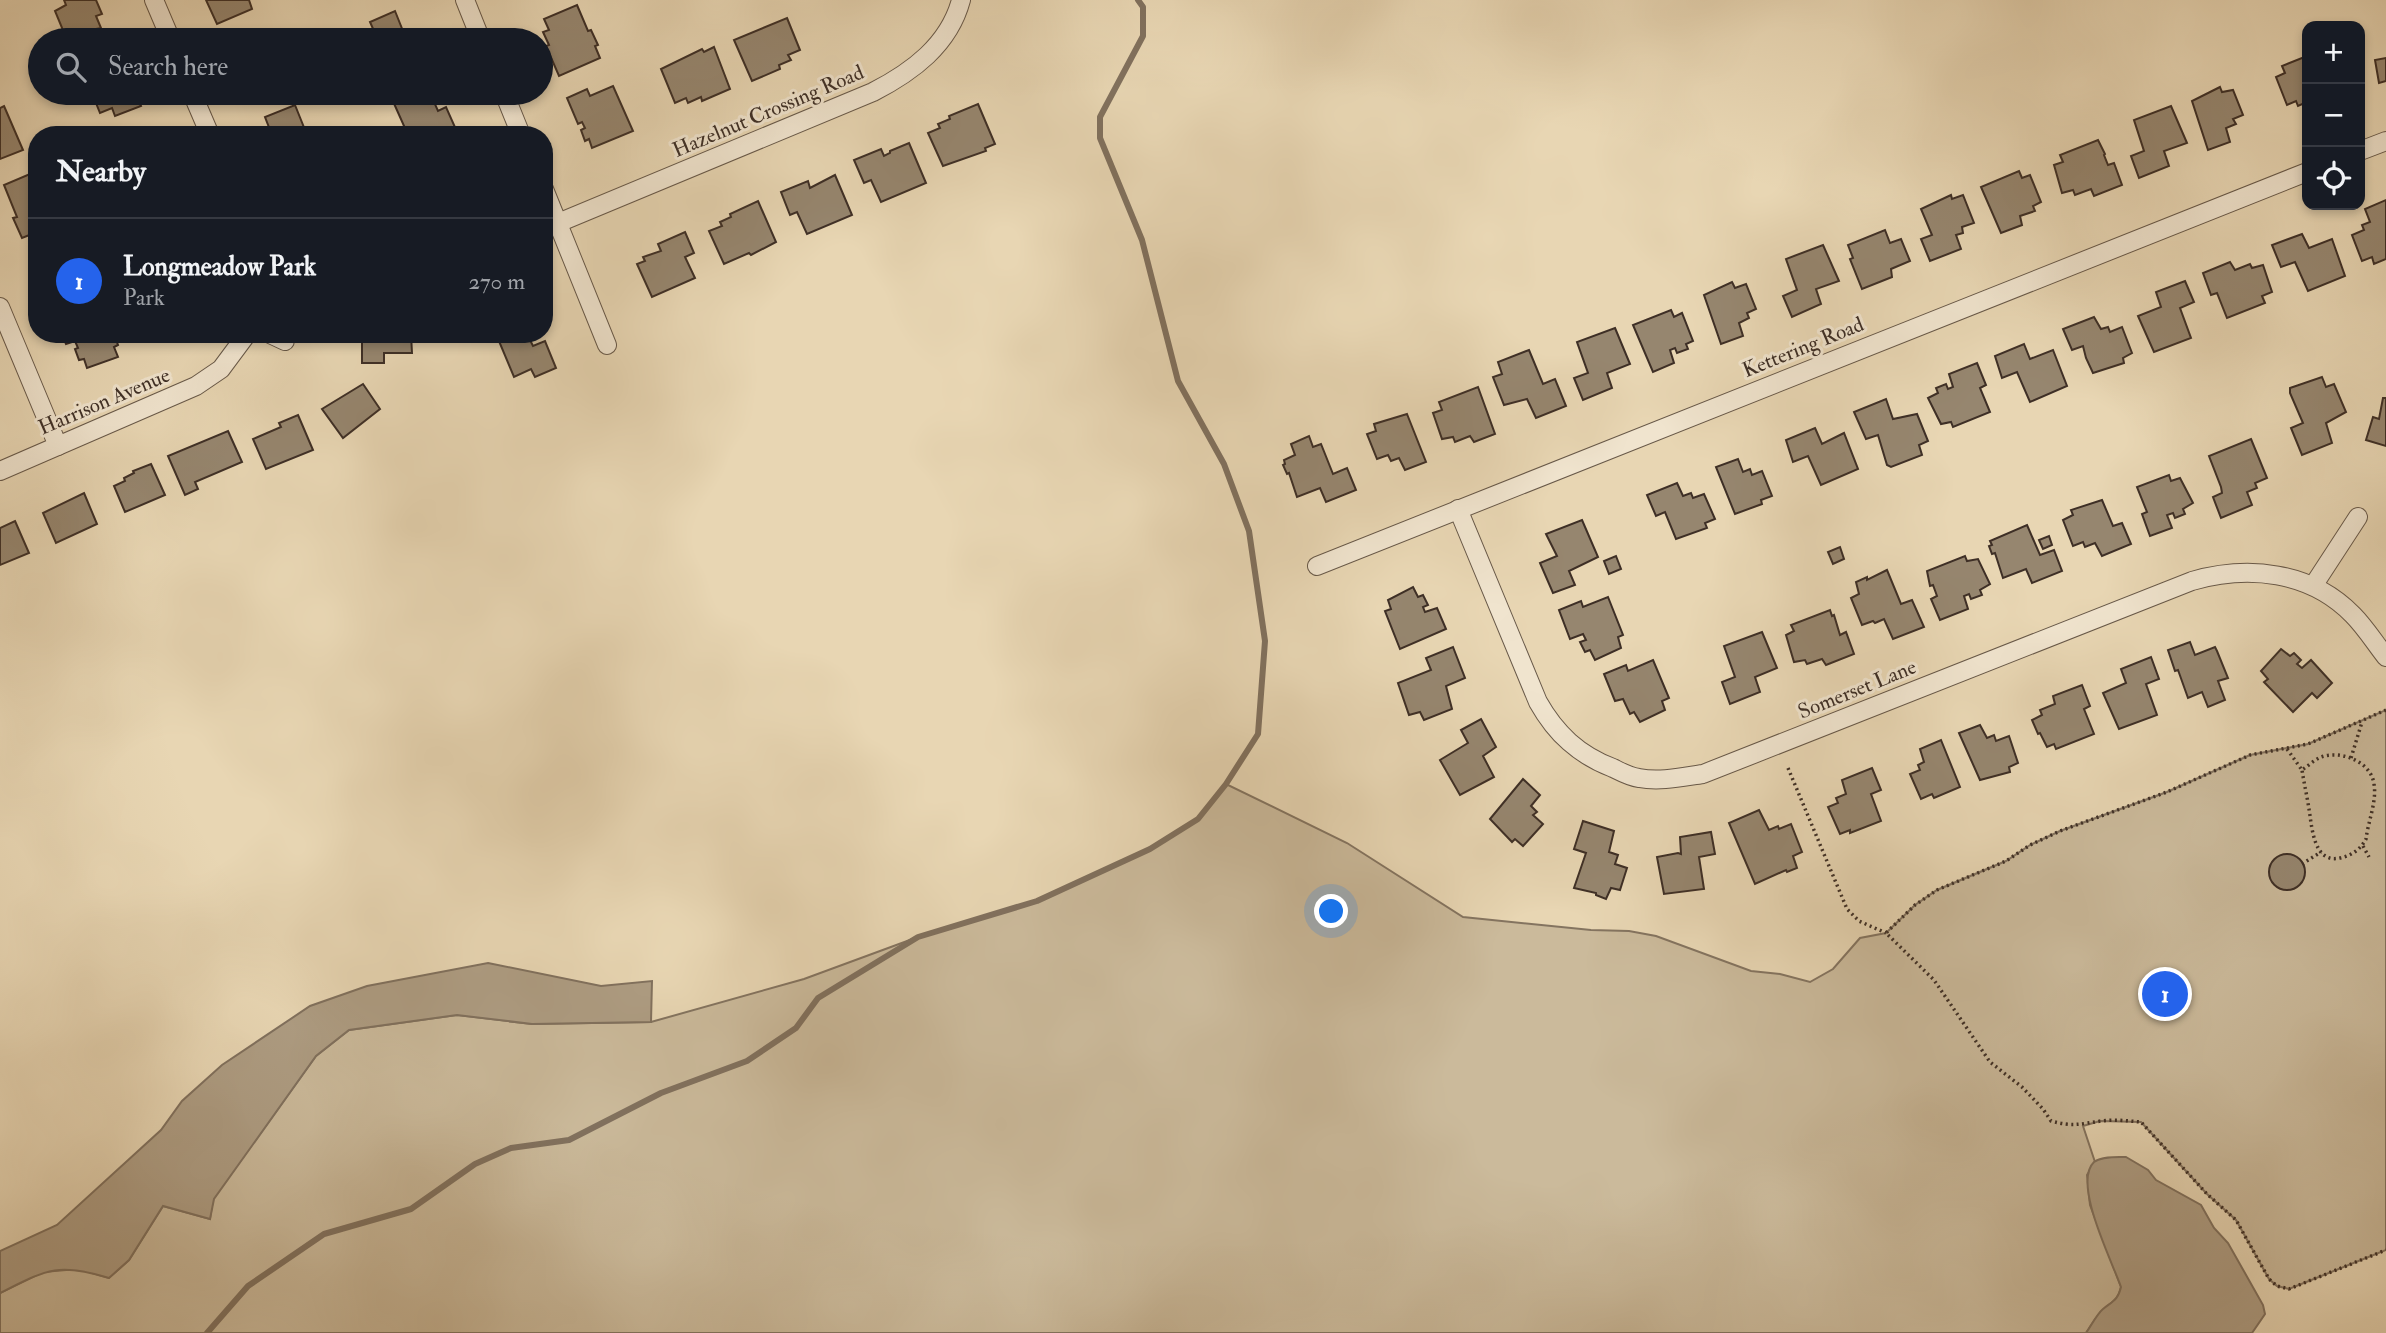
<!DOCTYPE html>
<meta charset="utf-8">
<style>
:root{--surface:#171b24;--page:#20242c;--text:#f1f3f6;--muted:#9ea1a6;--line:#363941;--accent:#2563eb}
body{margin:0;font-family:"IM FELL Double Pica",serif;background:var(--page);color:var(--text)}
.controls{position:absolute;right:21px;top:21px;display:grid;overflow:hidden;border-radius:14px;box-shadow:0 4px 10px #0003}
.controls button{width:63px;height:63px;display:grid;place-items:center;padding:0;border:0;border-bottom:2px solid var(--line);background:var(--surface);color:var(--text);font:35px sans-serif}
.you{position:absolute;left:1332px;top:912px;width:24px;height:24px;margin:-18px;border:5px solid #fff;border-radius:50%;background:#1a73e8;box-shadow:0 0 0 10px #1a73e833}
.badge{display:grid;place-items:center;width:46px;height:46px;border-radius:50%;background:var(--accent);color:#fff;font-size:23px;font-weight:700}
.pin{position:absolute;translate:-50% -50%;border:4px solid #fff;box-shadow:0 2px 7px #0006}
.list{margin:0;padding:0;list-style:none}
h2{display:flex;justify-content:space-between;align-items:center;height:91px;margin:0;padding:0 28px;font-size:30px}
h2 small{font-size:23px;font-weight:400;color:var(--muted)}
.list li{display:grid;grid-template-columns:46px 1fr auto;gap:21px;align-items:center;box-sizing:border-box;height:126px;padding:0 28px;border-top:2px solid var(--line)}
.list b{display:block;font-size:26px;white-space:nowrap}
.list p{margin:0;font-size:23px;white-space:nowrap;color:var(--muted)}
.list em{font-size:23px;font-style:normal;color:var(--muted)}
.icon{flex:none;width:38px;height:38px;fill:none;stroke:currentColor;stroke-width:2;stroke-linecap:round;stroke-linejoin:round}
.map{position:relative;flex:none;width:2386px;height:1333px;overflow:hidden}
.search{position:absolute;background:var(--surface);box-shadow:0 4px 10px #0003;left:28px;top:28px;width:525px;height:77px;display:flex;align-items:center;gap:18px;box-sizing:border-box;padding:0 24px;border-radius:38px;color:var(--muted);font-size:26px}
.panel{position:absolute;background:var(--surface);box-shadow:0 4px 10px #0003;left:28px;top:126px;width:525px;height:217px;border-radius:28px}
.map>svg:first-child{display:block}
.green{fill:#cbba9b;stroke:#847460;stroke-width:2}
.water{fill:#ae9d83;stroke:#81715e;stroke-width:2}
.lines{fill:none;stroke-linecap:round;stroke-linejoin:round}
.stream{stroke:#81715e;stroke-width:6}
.building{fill:#96866f;stroke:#3e2f26;stroke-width:2}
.minor-casing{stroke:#685949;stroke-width:20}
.path{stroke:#3e2f26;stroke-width:3.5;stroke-dasharray:2 3.5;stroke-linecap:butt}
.minor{stroke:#f0e4ce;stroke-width:18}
.labels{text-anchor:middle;stroke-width:6;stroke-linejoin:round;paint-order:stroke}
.street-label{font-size:21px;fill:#3e2f26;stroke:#f0e4ce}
</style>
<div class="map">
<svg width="2386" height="1333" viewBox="0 0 2386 1333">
<rect width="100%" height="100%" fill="#e8d6b3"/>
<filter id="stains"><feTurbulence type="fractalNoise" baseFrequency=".00286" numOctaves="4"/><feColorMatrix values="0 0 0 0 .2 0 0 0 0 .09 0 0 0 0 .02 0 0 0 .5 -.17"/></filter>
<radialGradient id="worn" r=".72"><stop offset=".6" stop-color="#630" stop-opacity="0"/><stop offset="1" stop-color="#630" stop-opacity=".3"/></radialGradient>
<path class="green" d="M2386 710V1250L2289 1289 2277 1286 2269 1279 2236 1220 2207 1194 2141 1122 2100 1121 2083 1126 2095 1162 2087 1175 2090 1205 2121 1287C2118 1300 2113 1301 2104 1309 2097 1314 2091 1326 2086 1333H0V1293L43 1272 78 1269 109 1278 129 1260 163 1206 210 1219 213 1199 316 1056 349 1030 457 1015 532 1024 651 1022 804 979 918 937 1037 901 1150 849 1198 819 1226 784 1347 843 1463 917 1591 930 1629 931 1656 936 1751 971 1780 974 1810 982 1833 969 1860 938 1886 933 1915 905 1937 890 2006 861 2030 845 2060 831 2167 792 2250 755 2308 744Z"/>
<g class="water">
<path d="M488 963 601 986 652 981 651 1022 532 1024 457 1015 349 1030 316 1056 214 1199 210 1219 163 1206 129 1260 109 1278C57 1262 46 1270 0 1293V1251L57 1225 161 1130 182 1101 222 1065 310 1006 367 986Z"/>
<path d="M2126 1157 2148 1170 2156 1180 2201 1205 2214 1228 2228 1243 2263 1305 2265 1314 2252 1333H2086C2091 1326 2097 1314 2103 1309 2113 1301 2118 1300 2121 1287 2112 1261 2072 1183 2094 1162 2102 1156 2117 1157 2126 1157Z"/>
</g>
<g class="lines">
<polyline class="stream" points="207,1333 248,1286 324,1234 411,1209 475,1164 511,1148 569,1140 661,1093 747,1061 796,1028 818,998 918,937 1037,901 1150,849 1198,819 1226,784 1258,734 1265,641 1249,531 1224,464 1178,381 1142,240 1100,138 1100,117 1143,36 1143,7 1138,0"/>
</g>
<g class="building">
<polygon points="64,0 96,0 102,14 96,16 101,28 96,29 101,40 67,40 55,11 66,5"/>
<polygon points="206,0 249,0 252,9 217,24"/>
<polygon points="577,5 588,31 591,30 598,45 595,46 600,58 559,76 546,46 549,45 543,32 549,30 544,19"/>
<polygon points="395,11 405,36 415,32 419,40 378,40 370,22"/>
<polygon points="787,18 800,50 788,55 791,60 779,65 780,69 752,81 734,40"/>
<polygon points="262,34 264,40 247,40"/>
<polygon points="714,47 730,89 702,101 701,97 688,103 686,98 675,103 661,69 702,49 704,52"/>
<polygon points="2307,56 2307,96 2305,97 2307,102 2298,106 2296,101 2287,105 2276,77 2285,73 2282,66"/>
<polygon points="2386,58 2386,81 2379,83 2375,60"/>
<polygon points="613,86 633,131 592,148 589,139 585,141 581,130 585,128 582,122 578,124 567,98 587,89 590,96"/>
<polygon points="2220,87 2222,92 2233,90 2243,115 2233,119 2236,124 2226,128 2230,142 2208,150 2192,101"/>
<polygon points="92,93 135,93 141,106 115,116 112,108 100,113"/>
<polygon points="408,93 430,93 438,111 446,107 458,134 408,135 392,99"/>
<polygon points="978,104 995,144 985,148 986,151 943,166 928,133 940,128 938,124 950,119 949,116"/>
<polygon points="295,105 307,135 272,135 265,117"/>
<polygon points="4,106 23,150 0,159 0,108"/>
<polygon points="2171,106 2187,143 2164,151 2169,166 2139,178 2131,156 2144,151 2134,120"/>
<polygon points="2098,140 2105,154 2104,155 2108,165 2114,163 2122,185 2094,196 2091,189 2075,195 2073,190 2062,193 2054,165 2063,162 2060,155"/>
<polygon points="909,143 926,183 881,202 871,180 864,183 854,160 881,149 884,156 890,153 890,151"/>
<polygon points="37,171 37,232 22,238 13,218 17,217 4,185"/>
<polygon points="2019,171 2022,178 2030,175 2041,202 2033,206 2035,211 2020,216 2022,225 2001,233 1981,187"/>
<polygon points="835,175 852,215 807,234 797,212 790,215 781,192 808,181 810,188"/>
<polygon points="1951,195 1952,199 1963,195 1974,223 1962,227 1963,233 1956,235 1961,249 1930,261 1921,239 1932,235 1921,209"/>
<polygon points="2386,200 2386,259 2374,264 2372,257 2362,261 2352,235 2364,230 2362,225 2370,222 2365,209"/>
<polygon points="758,201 776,242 751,255 749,253 724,264 709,231 722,226 720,222 731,217 730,214"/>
<polygon points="1885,230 1890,243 1901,239 1910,261 1891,269 1892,277 1862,289 1850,259 1853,258 1848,245"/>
<polygon points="685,232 694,253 685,257 695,278 652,297 637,264 645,261 643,257 661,251 658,244"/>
<polygon points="2302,234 2309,248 2332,239 2345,276 2308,291 2295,262 2281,267 2272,245"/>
<polygon points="1823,245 1839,281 1816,289 1821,304 1792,317 1783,296 1797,290 1786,259"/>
<polygon points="2230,262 2235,270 2250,264 2252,268 2263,265 2272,292 2262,296 2265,303 2227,318 2217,293 2211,295 2203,273"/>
<polygon points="2185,281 2194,302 2180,308 2191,338 2154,352 2138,316 2161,307 2156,292"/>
<polygon points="1732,282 1735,288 1746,284 1756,309 1747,313 1749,318 1739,323 1743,336 1721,344 1704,295"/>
<polygon points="1671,310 1674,317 1682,313 1693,341 1686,344 1688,349 1677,353 1675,348 1670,350 1674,363 1653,372 1633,325"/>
<polygon points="2094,317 2101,329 2108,327 2110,332 2122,327 2132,353 2123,358 2124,363 2093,373 2086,358 2083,346 2072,350 2063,329"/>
<polygon points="1615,328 1630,364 1607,373 1612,388 1583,400 1574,378 1588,373 1577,342"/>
<polygon points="62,334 114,334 118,345 114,347 118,357 87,368 84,359 79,360 75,349 78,348 75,341 66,344"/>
<polygon points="377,334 411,334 412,353 384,353 384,363 362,363 362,341 377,341"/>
<polygon points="496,334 533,334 534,338 530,340 533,346 545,341 556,368 535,377 531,369 514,377"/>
<polygon points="2024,344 2030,359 2053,350 2067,386 2030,402 2017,372 2002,378 1995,356"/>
<polygon points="1529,350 1543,384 1555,379 1566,406 1536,418 1527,399 1504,405 1493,377 1502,374 1498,362"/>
<polygon points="1977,363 1986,385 1980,388 1990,412 1953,427 1951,422 1941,424 1928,398 1938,393 1936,388 1946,384 1948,389 1953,387 1949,374"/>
<polygon points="2322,377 2326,387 2334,384 2346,412 2326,423 2332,443 2302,455 2291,428 2303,423 2290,393 2290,388"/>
<polygon points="363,384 380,409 343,438 322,409"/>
<polygon points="1478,387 1495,434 1474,442 1470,436 1455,442 1453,437 1442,439 1433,413 1442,410 1439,402"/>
<polygon points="2383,398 2386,398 2386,446 2366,440 2373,417 2379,419"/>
<polygon points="1886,399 1893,419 1917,414 1928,441 1919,445 1922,455 1891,467 1887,465 1878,435 1866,439 1854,412"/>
<polygon points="1407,414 1426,462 1405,470 1399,458 1391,461 1388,455 1377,459 1367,434 1376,431 1374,424"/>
<polygon points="298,415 313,450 266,469 253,439 281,427 279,423"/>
<polygon points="1815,428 1822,444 1844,433 1858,469 1821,485 1808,456 1793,462 1786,440"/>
<polygon points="228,431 242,462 195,482 198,489 185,495 168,456"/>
<polygon points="1309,436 1313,447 1321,444 1333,474 1347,468 1356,490 1326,502 1320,488 1297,497 1289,473 1287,474 1283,465 1285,464 1284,460 1295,455 1291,444"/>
<polygon points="2251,439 2267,478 2255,483 2257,488 2247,492 2252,505 2221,518 2213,497 2222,493 2221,487 2209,456"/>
<polygon points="1738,459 1743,472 1750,469 1752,475 1762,471 1772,496 1761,500 1762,504 1735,514 1716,467"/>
<polygon points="151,464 165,495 125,512 114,486 125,481 124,478 134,473 133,471"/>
<polygon points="2169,475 2171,481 2180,478 2193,503 2183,509 2185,514 2175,518 2173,513 2167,515 2172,528 2150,536 2142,514 2147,512 2137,487"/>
<polygon points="1677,483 1683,496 1691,493 1693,498 1704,494 1715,519 1705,523 1707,528 1676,539 1665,512 1656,516 1647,495"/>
<polygon points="84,493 97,524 56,543 43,513"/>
<polygon points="2102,500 2113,526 2122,523 2131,544 2102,556 2095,543 2085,547 2083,542 2073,546 2063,520 2073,515 2071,510"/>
<polygon points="1582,520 1598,557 1569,571 1575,585 1553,593 1540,563 1557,556 1546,534"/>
<polygon points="15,521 29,553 0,565 0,528"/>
<polygon points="2027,525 2040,555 2054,550 2062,571 2032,583 2026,569 2003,578 1995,553 1992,554 1989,546 1992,545 1990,541"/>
<polygon points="2049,536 2052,545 2043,549 2039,540"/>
<polygon points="1840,547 1844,559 1833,564 1828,552"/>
<polygon points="1616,556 1621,569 1609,574 1604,561"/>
<polygon points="1965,556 1967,561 1978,559 1990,584 1980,590 1982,595 1971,599 1969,594 1964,596 1968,609 1940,620 1931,599 1937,596 1933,585 1930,586 1927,571"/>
<polygon points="1887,570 1901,604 1912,600 1924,627 1893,639 1884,619 1875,623 1873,621 1862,625 1851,598 1859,594 1856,582 1867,577 1867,580"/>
<polygon points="1413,587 1418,597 1423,595 1428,605 1423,607 1425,612 1437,608 1446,629 1400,649 1385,611 1391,609 1388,600"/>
<polygon points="1608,597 1623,635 1618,637 1621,648 1595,660 1590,650 1585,652 1580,642 1586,640 1583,634 1570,639 1559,610 1581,601 1583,607"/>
<polygon points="1830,610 1832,616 1834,615 1840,635 1846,632 1854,654 1826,665 1822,659 1807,664 1805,660 1794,662 1786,635 1794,631 1791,625"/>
<polygon points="1762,632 1777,668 1755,677 1760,692 1730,704 1722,682 1735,677 1724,646"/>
<polygon points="2190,642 2195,655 2215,647 2217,651 2228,678 2218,681 2225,700 2208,707 2202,692 2188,698 2178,670 2175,671 2168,650"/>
<polygon points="1453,647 1465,678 1446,686 1452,709 1424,720 1420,712 1409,715 1398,683 1431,670 1426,658"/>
<polygon points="2281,649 2290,656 2294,653 2301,660 2297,664 2302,668 2311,660 2332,683 2317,698 2312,693 2293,712 2264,682 2268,679 2261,671"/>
<polygon points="2151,657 2159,679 2146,684 2157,715 2119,729 2103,693 2126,683 2121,669"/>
<polygon points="1653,660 1669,698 1662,701 1665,710 1640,722 1634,712 1630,714 1623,699 1615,701 1604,674 1626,665 1628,671"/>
<polygon points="2082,685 2090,706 2084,709 2094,734 2056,749 2054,744 2047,747 2040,733 2038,734 2032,720 2042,715 2040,710 2055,704 2053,696"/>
<polygon points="1481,719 1496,747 1483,756 1494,777 1460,795 1440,760 1468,743 1461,730"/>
<polygon points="1980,725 1987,738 1994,735 1996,741 2009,736 2018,763 2009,767 2010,772 1980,780 1959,733"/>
<polygon points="1941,740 1960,787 1934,798 1932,794 1921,799 1910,774 1920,770 1918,765 1924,762 1920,749"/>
<polygon points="1872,768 1881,790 1871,794 1881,821 1850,833 1850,830 1840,834 1828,807 1838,803 1836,798 1846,794 1842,780"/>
<polygon points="1523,779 1540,795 1531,806 1537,812 1533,815 1543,824 1523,846 1515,839 1512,842 1490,819"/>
<polygon points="1759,810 1769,830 1778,826 1779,829 1791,824 1802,852 1793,856 1797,868 1787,872 1786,870 1755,884 1729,823"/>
<polygon points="1583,821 1614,831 1609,852 1618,855 1615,864 1627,868 1620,890 1611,888 1606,899 1596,895 1596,893 1574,888 1586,853 1574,849"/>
<polygon points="1711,832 1715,854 1699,857 1704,889 1664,894 1657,857 1678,853 1681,854 1680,837"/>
<circle cx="2287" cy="872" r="18"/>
</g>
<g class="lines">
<defs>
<g id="minor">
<polyline points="154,0 171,40"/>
<polyline points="465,0 481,40"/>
<polyline points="192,93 210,135"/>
<polyline points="504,93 521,135"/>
<polyline points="2360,151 2386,141"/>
<polyline points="544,189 607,345"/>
<path d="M558 223 873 92C912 72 949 45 961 0"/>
<polyline points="0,307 58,446"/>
<polyline points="270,334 285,341"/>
<polyline points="0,471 196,386 221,369 247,334"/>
<path d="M1458 509 1538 702C1556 734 1579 755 1613 768 1621 772 1630 777 1639 778 1660 782 1682 777 1703 774L2192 581C2248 565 2310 571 2353 615 2365 627 2375 643 2386 657"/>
<polyline points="1317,566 2307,172"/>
<polyline points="2313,586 2358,517"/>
</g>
</defs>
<use href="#minor" class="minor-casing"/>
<g class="path">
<path d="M2386 710 2308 744 2250 755 2167 792 2060 831 2030 845 2006 861 1937 890 1915 905 1886 933 1934 980 1990 1062 2022 1087 2043 1109 2051 1121C2073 1127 2080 1124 2101 1121 2115 1119 2128 1121 2141 1122L2207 1194 2236 1220 2269 1279 2277 1286 2289 1289 2386 1250"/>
<path d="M2287 749 2302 770C2308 766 2314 760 2321 757 2340 750 2371 761 2374 784 2377 801 2368 822 2366 839 2361 849 2351 856 2340 858 2313 864 2312 826 2309 809 2307 796 2304 783 2302 770"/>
<polyline points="2351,758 2362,722"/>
<polyline points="1788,768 1847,909 1859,921 1886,933"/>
<polyline points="2363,846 2369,857"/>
<polyline points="2302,864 2321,852"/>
</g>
<use href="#minor" class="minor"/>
</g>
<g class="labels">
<g class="street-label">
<text transform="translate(768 111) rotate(-23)" y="7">Hazelnut Crossing Road</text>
<text transform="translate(1803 347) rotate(-22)" y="7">Kettering Road</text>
<text transform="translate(104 401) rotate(-23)" y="7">Harrison Avenue</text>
<text transform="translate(1857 689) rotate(-22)" y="7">Somerset Lane</text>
</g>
</g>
<rect width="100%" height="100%" filter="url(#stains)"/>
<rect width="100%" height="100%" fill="url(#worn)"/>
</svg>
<div class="controls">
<button>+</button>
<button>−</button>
<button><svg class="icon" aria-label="locate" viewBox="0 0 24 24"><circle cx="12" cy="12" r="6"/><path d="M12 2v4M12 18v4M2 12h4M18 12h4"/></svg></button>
</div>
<div class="you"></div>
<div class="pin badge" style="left:2165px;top:994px">1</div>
<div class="search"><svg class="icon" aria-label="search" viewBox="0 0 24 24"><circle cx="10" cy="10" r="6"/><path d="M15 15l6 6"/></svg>Search here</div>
<section class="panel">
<h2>Nearby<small></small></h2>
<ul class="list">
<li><span class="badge">1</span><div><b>Longmeadow Park</b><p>Park</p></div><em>270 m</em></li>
</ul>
</section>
</div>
